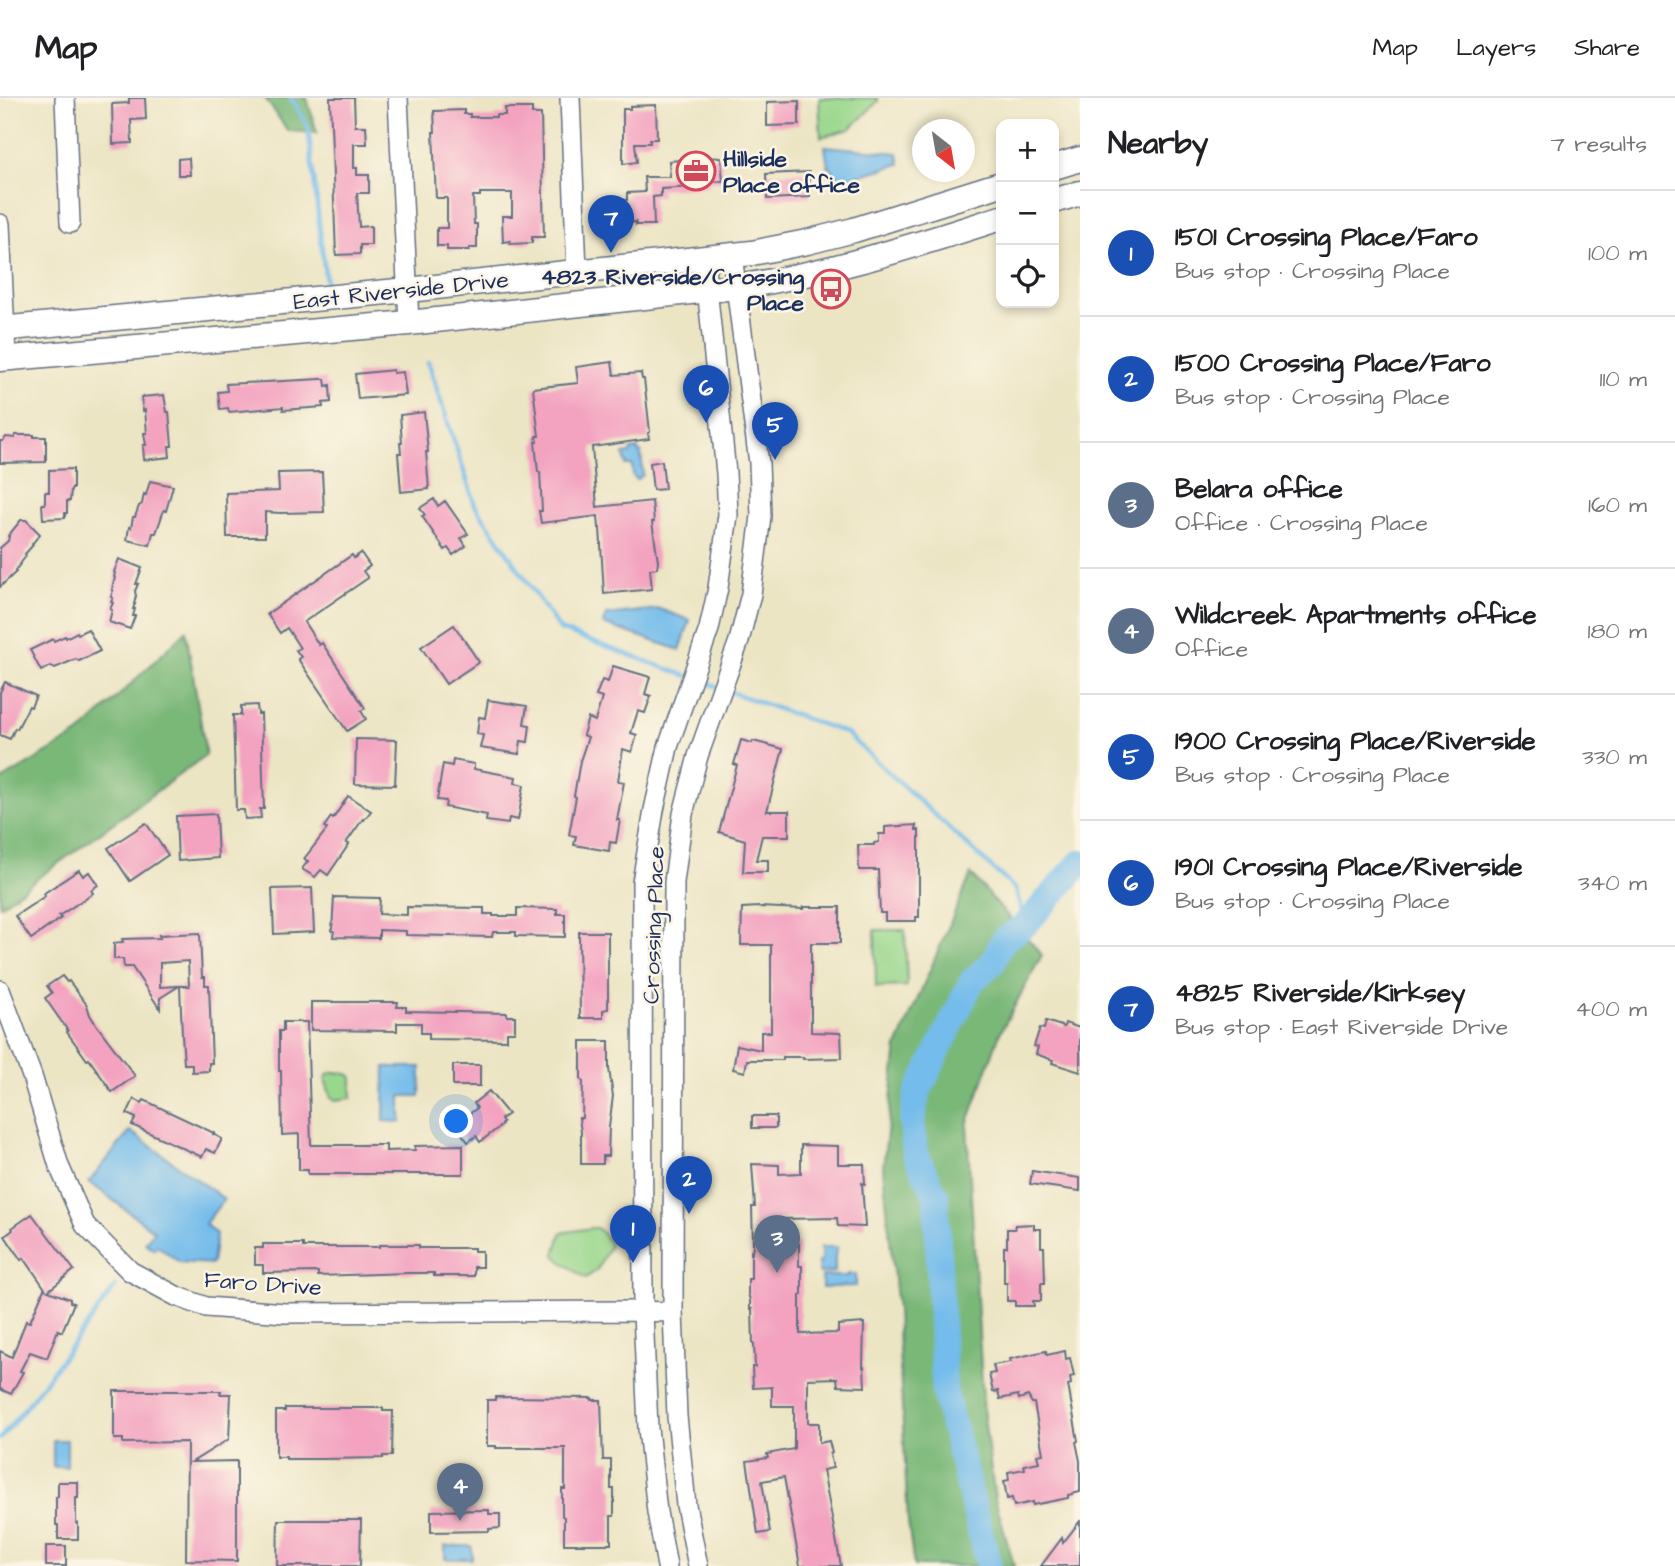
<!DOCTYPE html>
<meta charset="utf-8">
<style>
:root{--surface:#fff;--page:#f2f2f2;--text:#202124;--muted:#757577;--line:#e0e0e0;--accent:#ea580c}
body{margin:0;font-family:"Architects Daughter",sans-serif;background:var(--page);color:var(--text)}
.controls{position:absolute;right:21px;top:21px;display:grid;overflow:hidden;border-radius:14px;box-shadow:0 4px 10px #0003}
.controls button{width:63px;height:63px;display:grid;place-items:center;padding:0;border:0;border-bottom:2px solid var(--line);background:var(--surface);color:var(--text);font:35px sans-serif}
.compass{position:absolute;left:912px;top:21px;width:63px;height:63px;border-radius:50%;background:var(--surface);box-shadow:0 4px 10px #0003;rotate:149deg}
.you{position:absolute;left:457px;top:1024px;width:24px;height:24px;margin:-18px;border:5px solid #fff;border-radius:50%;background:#1a73e8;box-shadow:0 0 0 10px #1a73e833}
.badge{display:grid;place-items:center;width:46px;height:46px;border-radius:50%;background:var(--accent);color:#fff;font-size:23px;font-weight:700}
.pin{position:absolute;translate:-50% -58px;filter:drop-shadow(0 2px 4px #0008)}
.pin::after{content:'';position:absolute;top:37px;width:24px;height:21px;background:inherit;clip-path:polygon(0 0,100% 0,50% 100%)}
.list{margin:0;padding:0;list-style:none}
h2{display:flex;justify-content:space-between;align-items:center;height:91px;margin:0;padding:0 28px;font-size:30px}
h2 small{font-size:23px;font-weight:400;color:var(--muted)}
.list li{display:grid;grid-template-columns:46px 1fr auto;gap:21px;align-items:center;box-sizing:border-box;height:126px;padding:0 28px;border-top:2px solid var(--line)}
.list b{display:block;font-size:26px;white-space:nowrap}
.list p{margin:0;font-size:23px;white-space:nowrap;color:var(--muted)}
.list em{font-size:23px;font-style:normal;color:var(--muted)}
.icon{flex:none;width:38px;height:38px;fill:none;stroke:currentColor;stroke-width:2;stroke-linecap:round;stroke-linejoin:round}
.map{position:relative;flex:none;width:1080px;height:1468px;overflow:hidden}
header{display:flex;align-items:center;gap:42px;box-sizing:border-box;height:98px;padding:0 35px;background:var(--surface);border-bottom:2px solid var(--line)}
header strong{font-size:33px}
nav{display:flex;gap:38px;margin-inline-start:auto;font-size:24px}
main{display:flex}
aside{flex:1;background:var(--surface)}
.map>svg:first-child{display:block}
.green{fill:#99d78c;stroke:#5a8375;stroke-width:2}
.forest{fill:#7ab878;stroke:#4a746b;stroke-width:2}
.water{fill:#73bceb;stroke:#4776a4;stroke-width:2}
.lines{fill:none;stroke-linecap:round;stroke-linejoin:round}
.stream{stroke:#73bceb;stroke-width:4.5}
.river{stroke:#73bceb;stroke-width:26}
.building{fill:#f3a2c0}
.minor-casing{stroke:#646f82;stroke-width:22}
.major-casing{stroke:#646f82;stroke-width:27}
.minor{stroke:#fff;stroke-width:19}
.major{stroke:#fff;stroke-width:24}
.labels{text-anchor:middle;stroke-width:5;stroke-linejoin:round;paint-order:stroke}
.poi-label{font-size:23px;font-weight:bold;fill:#1b2f5e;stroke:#fcf5e5;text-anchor:start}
.street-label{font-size:23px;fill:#1b2f5e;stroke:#fcf5e5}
</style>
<header>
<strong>Map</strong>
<nav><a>Map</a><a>Layers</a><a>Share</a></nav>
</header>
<main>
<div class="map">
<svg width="1080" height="1468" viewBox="0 0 1080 1468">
<rect width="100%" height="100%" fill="#fcf5e5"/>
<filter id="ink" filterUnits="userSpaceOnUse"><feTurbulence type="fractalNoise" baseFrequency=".0143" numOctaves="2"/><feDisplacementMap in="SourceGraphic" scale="14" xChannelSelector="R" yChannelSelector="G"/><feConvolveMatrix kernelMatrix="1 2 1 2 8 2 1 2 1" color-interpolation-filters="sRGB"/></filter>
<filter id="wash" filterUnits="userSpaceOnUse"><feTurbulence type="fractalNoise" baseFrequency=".00686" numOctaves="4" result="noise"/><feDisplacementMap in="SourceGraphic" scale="28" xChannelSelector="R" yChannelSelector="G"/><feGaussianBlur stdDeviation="1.57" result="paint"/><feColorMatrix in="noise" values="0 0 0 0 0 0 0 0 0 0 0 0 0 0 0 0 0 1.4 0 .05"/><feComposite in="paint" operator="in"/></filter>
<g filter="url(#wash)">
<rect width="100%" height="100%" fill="#ece5c4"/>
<g class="green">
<polygon points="819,0 877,0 878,3 850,31 821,39"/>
<polygon points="875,832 905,832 907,888 876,889"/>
<path d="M335 974C361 977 349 980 352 1000L335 1002 331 1000 325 981 328 976Z"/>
<path d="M592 1130H597L606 1139 610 1147 597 1172 586 1180C578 1175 560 1164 555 1157L561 1135Z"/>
</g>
<g class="forest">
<polygon points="265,0 307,0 317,35 288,33"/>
<polygon points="186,533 206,657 0,808 0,683 80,635"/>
<polygon points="971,776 1042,857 1000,935 967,1027 984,1320 995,1401 1014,1468 914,1468 908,1424 897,1212 883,1070 897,949"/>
</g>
<g class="water">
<polygon points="825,48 898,55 900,66 839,83 832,71 828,69"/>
<polygon points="638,351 638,354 641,354 643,377 637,382 633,378 632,367 626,367 624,356 630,355 631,352"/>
<polygon points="659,511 690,522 680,552 603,526 606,517"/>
<polygon points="385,969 421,969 420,998 401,998 401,1024 384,1023"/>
<polygon points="130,1033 224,1101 205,1126 216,1136 212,1166 179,1164 158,1148 154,1151 145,1145 154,1133 89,1084"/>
<polygon points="821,1149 837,1149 837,1155 835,1156 835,1174 819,1175 818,1164 821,1163"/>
<polygon points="848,1176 856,1176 856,1188 829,1189 828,1190 822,1190 822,1178 848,1178"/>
<rect x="53" y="1342" width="14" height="27"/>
<rect x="445" y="1448" width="27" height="13"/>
</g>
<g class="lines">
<g class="stream">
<polyline points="291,0 308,28 326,185"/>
<polyline points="428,264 475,407 560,532 687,578"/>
<polyline points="698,582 716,588"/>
<polyline points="728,593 846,635 1016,792 1025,827"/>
<polyline points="0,1341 29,1305 116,1188"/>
</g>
<polyline class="river" points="989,1468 944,1292 936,1098 915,1055 912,1023 917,996 972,883 993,864 1000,848 1004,842 1025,827 1080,765"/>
</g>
<g id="blocks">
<g class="building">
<polygon points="129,0 145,0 146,21 131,22 132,45 113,46 112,6 129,5"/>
<polygon points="330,0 354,0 355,28 366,28 367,46 354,46 354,70 357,70 357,77 369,77 369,95 357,95 359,129 371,128 371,147 360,147 360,156 336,157"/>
<polygon points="799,3 799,27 767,28 767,4"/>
<polygon points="656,7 657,41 650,41 650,45 635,45 637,64 623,66 623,11 630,11 630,8"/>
<polygon points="505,10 532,10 532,16 541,16 544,139 532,139 532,145 510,146 510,143 503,144 502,118 512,118 512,95 480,95 480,98 473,98 474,126 477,126 477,150 469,150 469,152 447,152 447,148 437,148 437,130 447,130 447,100 436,100 433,34 435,34 434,13 464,12 464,16 470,16 470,19 496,19 496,17 505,17"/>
<polygon points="721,59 723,83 707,84 708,88 661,91 661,98 653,99 654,127 636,127 636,124 607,125 607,111 618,111 617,102 627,102 627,95 645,94 644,79 670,79 669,63"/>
<polygon points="189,60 190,77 178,77 178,61"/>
<polygon points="809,74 810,99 767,101 766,76"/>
<polygon points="612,264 614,277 641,275 642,281 644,281 650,334 648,335 649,341 592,349 597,409 652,403 654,424 652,424 658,463 657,470 650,471 652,491 604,496 600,430 599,430 598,418 541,425 539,413 542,413 540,374 538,374 535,344 537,344 536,338 539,338 533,290 578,285 576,269"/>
<polygon points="393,272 393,275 403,274 406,297 358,301 355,276"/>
<polygon points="321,281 325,281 326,288 330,287 331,304 323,305 323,309 283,312 283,309 229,314 228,310 220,311 218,294 227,293 226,286"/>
<polygon points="164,297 167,314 169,314 171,336 172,348 169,348 170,359 144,362 143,347 146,347 144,335 147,335 145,312 143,313 141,299"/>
<polygon points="424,314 428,354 426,354 429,391 401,394 398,355 401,355 400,345 402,345 400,317"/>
<polygon points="15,337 34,337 34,339 46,339 46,364 0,365 0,343 3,343 6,339 15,340"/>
<polygon points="662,363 665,391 653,392 650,365"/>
<polygon points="73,371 73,391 71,391 70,403 67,403 67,415 65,415 65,420 43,421 42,406 45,406 45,394 49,394 49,372"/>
<polygon points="322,374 324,414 280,415 265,414 265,439 227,439 226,395 279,393 278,375"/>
<polygon points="150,383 173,388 166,413 164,412 156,435 153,435 150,447 127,442 129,429 131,430 133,419 135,419 139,408 142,406 144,396 146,397"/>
<polygon points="434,401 438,408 445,403 468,436 461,440 466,448 453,457 448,450 445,452 422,418 425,417 420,410"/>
<polygon points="21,422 26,422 40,436 32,446 33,447 25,456 26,458 15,473 16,474 0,489 0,450 8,443 9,439 8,438"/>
<polygon points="361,455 370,468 363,473 368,480 304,524 319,547 322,545 365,610 361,613 366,621 347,633 298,561 301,559 296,552 300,550 287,530 280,535 267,516 352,457 354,460"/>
<polygon points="119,461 142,470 136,486 138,486 135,493 136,498 134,506 135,506 133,511 135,511 133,518 135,518 130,531 109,524 112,512 110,511 113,505 111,504 113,500 111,499 113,492 112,492 113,486 115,480 114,479 115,475 114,474"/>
<polygon points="454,527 479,564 446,586 421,549"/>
<polygon points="88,531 100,553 79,563 76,561 55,570 51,568 41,573 30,552 53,541 54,543 65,538 66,540 77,534 78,536"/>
<polygon points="613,568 650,579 645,596 651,598 645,615 638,613 631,635 637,637 632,654 623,651 618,683 624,684 617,722 620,722 616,745 610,744 609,753 574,747 576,738 569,737 576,699 574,698 580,663 588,639 583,637 588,620 595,623 602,600 596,598 602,582 608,584"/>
<polygon points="5,584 36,598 31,609 29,608 17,631 15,630 10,641 0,637 0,594"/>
<polygon points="488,602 527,608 524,626 530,627 528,644 521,643 519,656 480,650 483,637 477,636 479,619 485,620"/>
<polygon points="257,607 258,616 261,616 264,711 260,711 261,720 245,721 244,712 236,712 233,617 241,617 241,608"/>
<polygon points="356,641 397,642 395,687 355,686"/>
<polygon points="741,642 752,645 753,643 783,651 767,713 789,713 789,738 762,738 756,762 768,762 768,774 743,774 745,742 719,734 737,667 734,666"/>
<polygon points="453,662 474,666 474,671 516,679 515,685 524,687 518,722 509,720 508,726 486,723 487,717 445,709 446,703 437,702 443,666 452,668"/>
<polygon points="348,698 371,713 364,722 363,721 346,745 349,746 328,777 321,772 315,779 302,771 308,763 304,761 327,731 324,729 331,719 333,721"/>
<polygon points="216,716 218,760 178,763 176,718"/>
<polygon points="146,725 168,757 130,783 108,750"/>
<polygon points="916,727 916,732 919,732 919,819 916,819 916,823 885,823 885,815 880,815 878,772 859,772 858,747 874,747 874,745 879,744 879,736 885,736 885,729"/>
<polygon points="79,772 83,778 89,774 98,787 91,792 93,795 59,818 61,820 31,841 15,818 45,798 43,796"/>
<polygon points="312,790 314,834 274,836 272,791"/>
<polygon points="334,799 380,800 379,816 407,817 407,809 484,810 484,816 493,816 493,818 517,818 517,810 557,811 557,816 565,816 565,839 516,838 516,834 493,834 492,839 406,837 406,833 379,832 379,840 333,839 334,833 332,833"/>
<polygon points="759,809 803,811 803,809 840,809 840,845 811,845 811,934 841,935 842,960 803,961 803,959 783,959 783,962 747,962 745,974 733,971 737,947 761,952 761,934 771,934 771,847 741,847 742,810"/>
<polygon points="579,834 608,834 608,911 603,912 603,920 580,920"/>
<polygon points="200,835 202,879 205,879 205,887 209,887 212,965 209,965 209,973 192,974 192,966 184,966 182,937 180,888 189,888 188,863 160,865 160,889 179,888 160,900 160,911 132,869 124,869 123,861 114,861 114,845 123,844 122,841 160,840 159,837"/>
<polygon points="62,878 67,884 69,883 87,907 90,917 95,925 135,978 112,994 89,961 87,962 67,934 68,933 45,900 52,895 47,888"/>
<polygon points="311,904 398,904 397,909 406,909 406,913 507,915 507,918 515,918 515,934 507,934 507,942 429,941 429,935 421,935 421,925 397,925 397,933 311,932"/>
<polygon points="1046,923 1064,929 1065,925 1080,930 1080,974 1052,965 1053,962 1036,956 1038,949 1034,948 1040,930 1044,931"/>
<polygon points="283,924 307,924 311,1047 386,1047 386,1053 415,1052 415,1048 463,1047 463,1076 308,1076 308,1072 299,1072 299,1036 282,1037 281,973 279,973 279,933 283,933"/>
<polygon points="581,943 609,943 609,971 613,998 609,1029 608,1058 603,1058 603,1066 581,1066 581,1034 579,1020 582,1020 583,983 581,982"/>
<rect x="453" y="967" width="27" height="21"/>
<polygon points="489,993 508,1016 501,1021 503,1024 501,1026 502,1027 480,1044 476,1038 468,1044 455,1027 477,1010 474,1005"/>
<polygon points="134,1001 142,1005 144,1002 214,1035 213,1036 222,1041 215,1055 206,1051 202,1059 132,1027 136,1020 127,1016"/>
<rect x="752" y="1018" width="24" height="12"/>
<polygon points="801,1047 838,1048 838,1066 864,1066 865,1086 862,1085 865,1129 838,1128 837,1120 779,1121 780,1143 784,1143 784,1146 799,1146 799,1168 802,1168 802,1197 800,1197 800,1236 838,1235 838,1227 864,1225 863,1269 864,1269 865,1289 838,1288 837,1280 808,1281 808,1325 819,1325 819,1345 829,1343 832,1355 830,1356 833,1370 823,1372 841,1468 800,1468 784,1379 762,1383 770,1434 758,1436 747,1363 768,1360 767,1356 794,1351 794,1308 772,1308 772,1289 753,1290 752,1269 755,1269 754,1246 753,1246 752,1211 750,1211 750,1202 748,1196 748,1181 751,1181 751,1154 752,1155 753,1146 752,1109 755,1109 752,1066 779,1067 779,1076 801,1075"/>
<polygon points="1032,1073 1080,1080 1080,1093 1030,1086"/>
<polygon points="32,1116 74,1172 48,1193 70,1201 70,1204 74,1205 62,1234 58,1232 47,1260 30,1254 20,1273 23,1274 11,1296 0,1291 0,1253 12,1259 26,1223 30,1224 44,1191 46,1192 24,1160 21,1162 5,1138 13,1132 12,1130"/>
<polygon points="1034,1126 1034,1131 1041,1131 1041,1149 1044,1149 1045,1185 1041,1185 1041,1203 1033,1203 1034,1208 1015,1208 1015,1203 1007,1203 1007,1185 1004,1185 1004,1149 1007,1149 1007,1131 1015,1131 1015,1127"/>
<polygon points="263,1146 303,1146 303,1149 379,1149 379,1147 419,1147 419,1150 474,1150 474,1153 482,1153 482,1169 474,1169 474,1178 434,1178 434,1175 408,1175 318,1178 318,1174 263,1175 263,1167 255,1167 255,1150 263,1150"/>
<polygon points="1046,1253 1047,1257 1065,1253 1066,1261 1070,1260 1074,1278 1070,1279 1071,1286 1068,1287 1078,1343 1076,1344 1080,1363 1080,1394 1068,1397 1068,1400 1033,1407 1033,1404 1014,1408 1012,1400 1007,1401 1004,1383 1009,1382 1008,1374 1025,1371 1024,1367 1039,1364 1037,1357 1043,1356 1034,1305 1032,1305 1028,1298 1019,1301 1018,1297 1000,1301 998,1293 993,1294 989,1276 995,1275 993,1267 1011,1264 1010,1261"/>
<polygon points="114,1293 221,1293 220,1296 231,1296 229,1341 192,1364 237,1363 237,1463 186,1462 187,1344 123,1345 123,1341 114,1341"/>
<polygon points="495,1299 592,1300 592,1302 601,1302 603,1362 611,1362 611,1391 614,1391 614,1418 611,1418 611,1446 564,1446 564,1419 562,1418 562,1391 565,1391 565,1350 496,1350 496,1348 487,1348 487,1302 495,1302"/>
<polygon points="285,1310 383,1310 383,1313 393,1313 392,1358 383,1358 383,1360 323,1361 286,1361 286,1359 276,1359 276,1313 285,1313"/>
<polygon points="58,1384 78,1384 78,1400 76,1400 76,1425 78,1425 78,1441 58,1441 58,1427 56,1427 56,1399 58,1399"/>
<polygon points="489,1412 489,1416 500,1416 500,1430 489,1431 489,1433 431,1434 431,1413"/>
<polygon points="278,1422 361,1422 360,1468 277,1468"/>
<polygon points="1080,1423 1080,1468 1041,1468 1062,1440 1063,1445"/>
<rect x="46" y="1448" width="20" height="20"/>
</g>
</g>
</g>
<g filter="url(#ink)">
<use href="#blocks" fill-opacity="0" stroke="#646f82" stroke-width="2"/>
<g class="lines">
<defs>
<g id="minor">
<polyline points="65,0 70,125"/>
<polyline points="398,0 409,225"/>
<polyline points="570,0 577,173"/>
<polyline points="0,126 6,260"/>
<polyline points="0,892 32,978 59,1068 85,1127 130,1173 176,1198 206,1209 285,1215 629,1213 673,1214"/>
<polyline points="667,1468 657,1414 648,1330 643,1214 642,784 654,712 668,649 709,531 718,490 728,417 726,375 704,160"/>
<polyline points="698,1468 686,1407 677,1318 673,1214 674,784 683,716 698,658 739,543 751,496 761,418 759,365 732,157"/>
</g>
<g id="major">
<polyline points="1054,69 1080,61"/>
<polyline points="1054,103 1080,95"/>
<polyline points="0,231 408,192 752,155 807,144 854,132 1001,86"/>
<path d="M0 261 409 225 736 189C828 176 913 148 1001 120"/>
</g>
</defs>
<use href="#minor" class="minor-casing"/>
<use href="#major" class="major-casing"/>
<use href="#minor" class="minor"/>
<use href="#major" class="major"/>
</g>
</g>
<defs>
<symbol id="office-ring" viewBox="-11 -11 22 22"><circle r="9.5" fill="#fcf5e5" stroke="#d1495b" stroke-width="1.5"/><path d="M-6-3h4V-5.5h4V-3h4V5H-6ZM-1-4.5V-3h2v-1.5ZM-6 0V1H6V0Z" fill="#d1495b"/></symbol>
<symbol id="bus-ring" viewBox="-11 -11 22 22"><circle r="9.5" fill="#fcf5e5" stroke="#d1495b" stroke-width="1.5"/><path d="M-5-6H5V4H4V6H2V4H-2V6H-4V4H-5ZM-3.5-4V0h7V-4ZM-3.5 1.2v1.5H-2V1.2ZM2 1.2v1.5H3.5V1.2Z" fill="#d1495b"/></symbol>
</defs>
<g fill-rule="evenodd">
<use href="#office-ring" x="674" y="51" width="44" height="44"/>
<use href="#bus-ring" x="809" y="169" width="44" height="44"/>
</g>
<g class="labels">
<g class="poi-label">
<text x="723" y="68">Hillside<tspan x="723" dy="26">Place office</tspan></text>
<text x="804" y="186" text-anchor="end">4823 Riverside/Crossing<tspan x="804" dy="26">Place</tspan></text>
</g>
<g class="street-label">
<text transform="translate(401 192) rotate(-6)" y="8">East Riverside Drive</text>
<text transform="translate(653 827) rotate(-88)" y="8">Crossing Place</text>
<text transform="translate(263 1185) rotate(4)" y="8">Faro Drive</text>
</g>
</g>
</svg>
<div class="controls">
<button>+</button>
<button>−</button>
<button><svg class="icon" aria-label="locate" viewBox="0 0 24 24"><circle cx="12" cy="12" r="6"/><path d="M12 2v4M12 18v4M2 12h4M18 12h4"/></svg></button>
</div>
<svg class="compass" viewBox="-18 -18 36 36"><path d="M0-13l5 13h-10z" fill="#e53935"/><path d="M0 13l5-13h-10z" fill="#757577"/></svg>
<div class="you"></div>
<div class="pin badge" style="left:633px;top:1165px;background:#1a4fb4">1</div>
<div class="pin badge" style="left:689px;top:1116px;background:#1a4fb4">2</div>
<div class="pin badge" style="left:777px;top:1175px;background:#5c6f8a">3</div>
<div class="pin badge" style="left:460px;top:1423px;background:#5c6f8a">4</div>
<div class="pin badge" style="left:775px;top:362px;background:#1a4fb4">5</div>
<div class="pin badge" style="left:706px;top:325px;background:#1a4fb4">6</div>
<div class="pin badge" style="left:611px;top:155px;background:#1a4fb4">7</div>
</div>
<aside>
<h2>Nearby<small>7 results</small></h2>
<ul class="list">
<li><span class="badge" style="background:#1a4fb4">1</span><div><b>1501 Crossing Place/Faro</b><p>Bus stop · Crossing Place</p></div><em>100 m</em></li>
<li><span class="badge" style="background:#1a4fb4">2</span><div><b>1500 Crossing Place/Faro</b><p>Bus stop · Crossing Place</p></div><em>110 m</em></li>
<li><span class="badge" style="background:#5c6f8a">3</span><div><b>Belara office</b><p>Office · Crossing Place</p></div><em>160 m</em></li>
<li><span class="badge" style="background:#5c6f8a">4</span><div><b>Wildcreek Apartments office</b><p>Office</p></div><em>180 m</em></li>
<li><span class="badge" style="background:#1a4fb4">5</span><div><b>1900 Crossing Place/Riverside</b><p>Bus stop · Crossing Place</p></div><em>330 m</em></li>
<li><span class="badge" style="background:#1a4fb4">6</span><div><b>1901 Crossing Place/Riverside</b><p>Bus stop · Crossing Place</p></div><em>340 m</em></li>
<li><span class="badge" style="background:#1a4fb4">7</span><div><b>4825 Riverside/Kirksey</b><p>Bus stop · East Riverside Drive</p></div><em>400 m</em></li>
</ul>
</aside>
</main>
